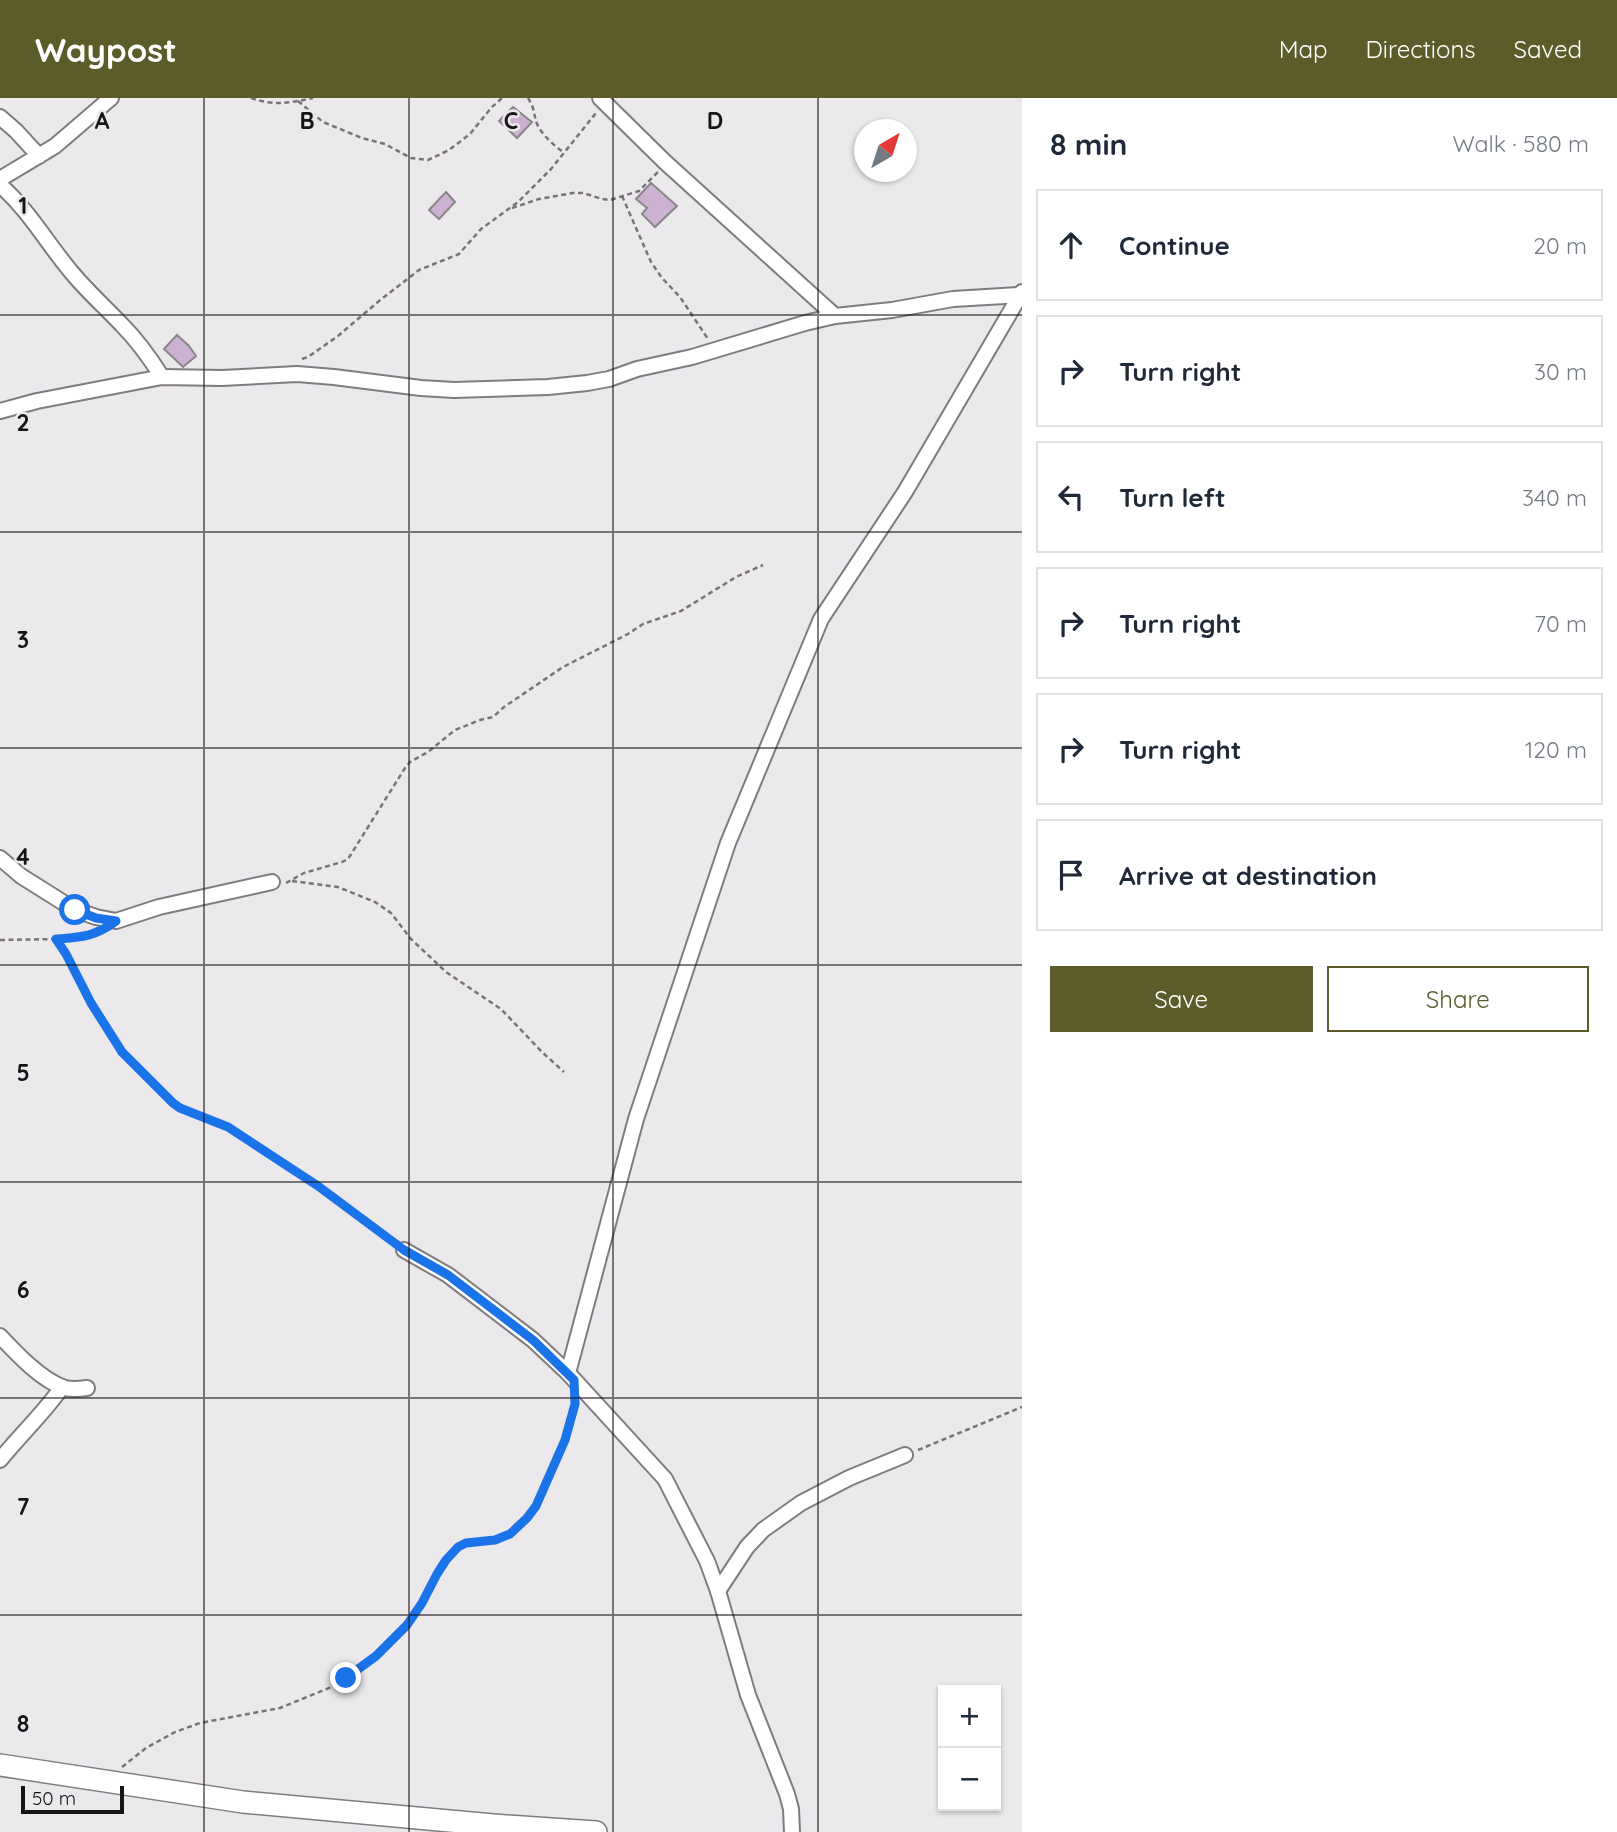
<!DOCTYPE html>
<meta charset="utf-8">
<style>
:root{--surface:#fff;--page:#f2f2f3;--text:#1f2937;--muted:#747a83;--line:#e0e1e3;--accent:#5b5c29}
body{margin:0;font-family:Quicksand,sans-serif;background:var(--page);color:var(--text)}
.controls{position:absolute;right:21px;bottom:21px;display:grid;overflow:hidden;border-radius:0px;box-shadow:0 2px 5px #0004}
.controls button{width:63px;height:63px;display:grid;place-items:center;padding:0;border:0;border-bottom:2px solid var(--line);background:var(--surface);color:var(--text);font:35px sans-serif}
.compass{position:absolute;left:854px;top:21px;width:63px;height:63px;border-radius:50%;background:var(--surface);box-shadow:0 2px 5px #0004;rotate:39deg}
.scale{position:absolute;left:21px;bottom:18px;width:103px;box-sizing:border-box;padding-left:7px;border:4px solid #161416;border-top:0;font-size:19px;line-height:24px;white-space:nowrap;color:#161416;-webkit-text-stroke:5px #ece9ed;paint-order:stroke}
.stop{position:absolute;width:21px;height:21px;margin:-16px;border:5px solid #1a73e8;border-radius:50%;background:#fff}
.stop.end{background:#1a73e8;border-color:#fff;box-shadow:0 2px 7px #0008}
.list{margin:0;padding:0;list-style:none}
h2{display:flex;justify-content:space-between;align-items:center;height:91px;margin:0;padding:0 28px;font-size:30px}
h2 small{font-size:23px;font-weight:400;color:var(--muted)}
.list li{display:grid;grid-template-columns:46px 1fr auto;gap:21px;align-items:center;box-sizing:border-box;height:112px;margin:0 14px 14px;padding:0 14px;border:2px solid var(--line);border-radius:0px}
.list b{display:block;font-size:26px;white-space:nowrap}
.list em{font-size:23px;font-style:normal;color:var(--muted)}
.actions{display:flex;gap:14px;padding:21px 28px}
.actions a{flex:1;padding:16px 0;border:2px solid var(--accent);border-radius:0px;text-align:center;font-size:24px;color:var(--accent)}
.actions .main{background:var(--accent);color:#fff}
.icon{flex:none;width:38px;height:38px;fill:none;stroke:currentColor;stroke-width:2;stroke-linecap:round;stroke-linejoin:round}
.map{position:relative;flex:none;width:1022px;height:1734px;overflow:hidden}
header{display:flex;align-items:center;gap:42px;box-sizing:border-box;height:98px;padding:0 35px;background:var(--accent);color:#fff}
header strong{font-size:33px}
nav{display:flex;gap:38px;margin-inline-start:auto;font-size:24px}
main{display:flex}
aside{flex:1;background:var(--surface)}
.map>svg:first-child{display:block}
.building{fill:#cdb1d3;stroke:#89868a;stroke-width:2}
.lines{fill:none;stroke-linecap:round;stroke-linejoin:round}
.street-casing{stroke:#7f7c80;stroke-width:18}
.secondary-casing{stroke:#7f7c80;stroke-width:24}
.path{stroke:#777477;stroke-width:2.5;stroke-dasharray:5 3.5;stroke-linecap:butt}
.street{stroke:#fff;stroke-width:14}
.secondary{stroke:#fff;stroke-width:21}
.route{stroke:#1a73e8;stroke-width:9}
.grid{fill:none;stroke:#161416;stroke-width:2;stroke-opacity:0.55}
.grid-label{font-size:23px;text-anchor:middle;font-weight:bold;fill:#161416;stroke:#ece9ed;stroke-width:5;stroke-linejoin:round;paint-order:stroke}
</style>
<header>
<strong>Waypost</strong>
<nav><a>Map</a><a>Directions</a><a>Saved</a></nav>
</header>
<main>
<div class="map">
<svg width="1022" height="1734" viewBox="0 0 1022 1734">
<rect width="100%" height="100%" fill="#ece9ed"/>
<g class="building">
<polygon points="513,9 532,24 517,40 499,23"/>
<polygon points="651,85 677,108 655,129 642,116 647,110 636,101"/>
<polygon points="446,94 455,104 439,121 429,112"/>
<polygon points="177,237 189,248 196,258 183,269 164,251"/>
</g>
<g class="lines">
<defs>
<g id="street">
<polyline points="600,0 665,64 835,218"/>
<polyline points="0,19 16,33 39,58"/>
<polyline points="0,81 55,48 111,0"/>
<path d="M0 87C29 112 48 147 73 176 88 194 106 210 122 227 138 243 150 260 162 279"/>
<polyline points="0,313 37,303 162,279 222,280 297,276 334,279 421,290 454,292 548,289 587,285 609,281 637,271 692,259 805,225 835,218 892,212 953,201 1020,197"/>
<polyline points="0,760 21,778 75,812 96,819 116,823 159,809 272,784"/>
<polyline points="404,1152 448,1177 533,1242 568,1275 665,1381 707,1463 718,1493 748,1597 787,1696 791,1711 792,1734"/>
<path d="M0 1238C16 1255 42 1283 65 1290 73 1292 80 1291 87 1290"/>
<polyline points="568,1275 636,1021 728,745 821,521 905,394 1022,194"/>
<path d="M0 1362C20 1337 44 1315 62 1289"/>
<polyline points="718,1493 747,1449 763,1432 801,1405 849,1380 905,1357"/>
</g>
<polyline id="secondary" points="0,1667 243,1704 493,1727 596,1734"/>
</defs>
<use href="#street" class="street-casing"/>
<use href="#secondary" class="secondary-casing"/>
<g class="path">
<path d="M251 0C274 8 289 5 313 0"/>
<path d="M528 0C536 12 533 18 538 28 544 39 554 47 563 54"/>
<polyline points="298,3 323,24 362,40 385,46 411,60 428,62 449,52 470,36 491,10 502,0"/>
<polyline points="622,98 651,164 662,180 680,199 708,241"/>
<polyline points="512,110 539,101 573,95 583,95 602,101 610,102 639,93 658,74"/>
<polyline points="302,261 308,259 338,238 379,203 419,172 459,156 481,131 518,104 551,71 596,15"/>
<polyline points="292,783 338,789 375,804 391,815 411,841 446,874 501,911 542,954 564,974"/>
<polyline points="286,785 304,775 342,764 348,761 405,670 410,664 428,654 455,632 480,622 493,619 504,609 563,569 628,536 643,526 681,513 736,479 763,467"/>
<path d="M56 841C80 877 95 920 123 954 137 973 156 989 173 1005L180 1010 228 1029 318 1088 393 1144"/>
<polyline points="0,842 56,841 98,835"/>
<polyline points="918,1352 1022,1309"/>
<polyline points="122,1669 146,1650 175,1634 200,1625 280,1610 329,1590 365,1568 407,1526 417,1514 437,1476 458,1449 466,1445 495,1442 510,1436 527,1421 536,1408 565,1342 575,1305"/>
</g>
<use href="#street" class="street"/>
<use href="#secondary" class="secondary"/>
</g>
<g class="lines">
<path class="route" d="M75 812 96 820 116 823C94 839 82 839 56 841L66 856 91 905 122 954 173 1005 180 1010 228 1029 318 1088 404 1152 448 1177 533 1242 574 1282 575 1306 565 1342 536 1408 527 1420 510 1436 495 1442 466 1445 458 1449 446 1462 437 1476 422 1505 407 1527 376 1558 346 1580"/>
</g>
<path class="grid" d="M204 0V1734M409 0V1734M613 0V1734M818 0V1734M0 217H1022M0 434H1022M0 650H1022M0 867H1022M0 1084H1022M0 1300H1022M0 1517H1022"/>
<g class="grid-label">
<text x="102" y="31">A</text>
<text x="307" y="31">B</text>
<text x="511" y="31">C</text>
<text x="715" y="31">D</text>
<text x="23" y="116">1</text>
<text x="23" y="333">2</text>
<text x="23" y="550">3</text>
<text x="23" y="767">4</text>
<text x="23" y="983">5</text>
<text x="23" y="1200">6</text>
<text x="23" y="1417">7</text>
<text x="23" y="1634">8</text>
</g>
</svg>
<div class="controls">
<button>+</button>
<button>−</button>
</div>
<svg class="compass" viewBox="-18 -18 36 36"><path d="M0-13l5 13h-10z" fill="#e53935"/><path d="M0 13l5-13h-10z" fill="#747a83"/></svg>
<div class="scale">50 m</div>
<div class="stop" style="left:75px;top:812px"></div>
<div class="stop end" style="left:346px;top:1580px"></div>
</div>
<aside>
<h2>8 min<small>Walk · 580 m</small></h2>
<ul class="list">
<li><svg class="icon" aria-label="ahead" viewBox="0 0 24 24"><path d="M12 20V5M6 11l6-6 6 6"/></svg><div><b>Continue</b></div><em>20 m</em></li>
<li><svg class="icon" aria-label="right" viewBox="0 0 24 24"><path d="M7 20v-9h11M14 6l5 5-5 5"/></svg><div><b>Turn right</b></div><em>30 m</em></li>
<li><svg class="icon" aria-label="left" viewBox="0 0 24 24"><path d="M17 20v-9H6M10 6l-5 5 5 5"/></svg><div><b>Turn left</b></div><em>340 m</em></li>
<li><svg class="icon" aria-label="right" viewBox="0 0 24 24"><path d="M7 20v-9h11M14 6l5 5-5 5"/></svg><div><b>Turn right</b></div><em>70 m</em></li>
<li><svg class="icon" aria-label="right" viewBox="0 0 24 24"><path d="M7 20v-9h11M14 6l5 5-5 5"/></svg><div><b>Turn right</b></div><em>120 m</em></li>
<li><svg class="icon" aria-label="arrive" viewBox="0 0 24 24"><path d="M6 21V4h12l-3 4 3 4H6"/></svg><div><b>Arrive at destination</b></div></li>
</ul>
<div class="actions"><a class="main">Save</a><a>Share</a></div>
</aside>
</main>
